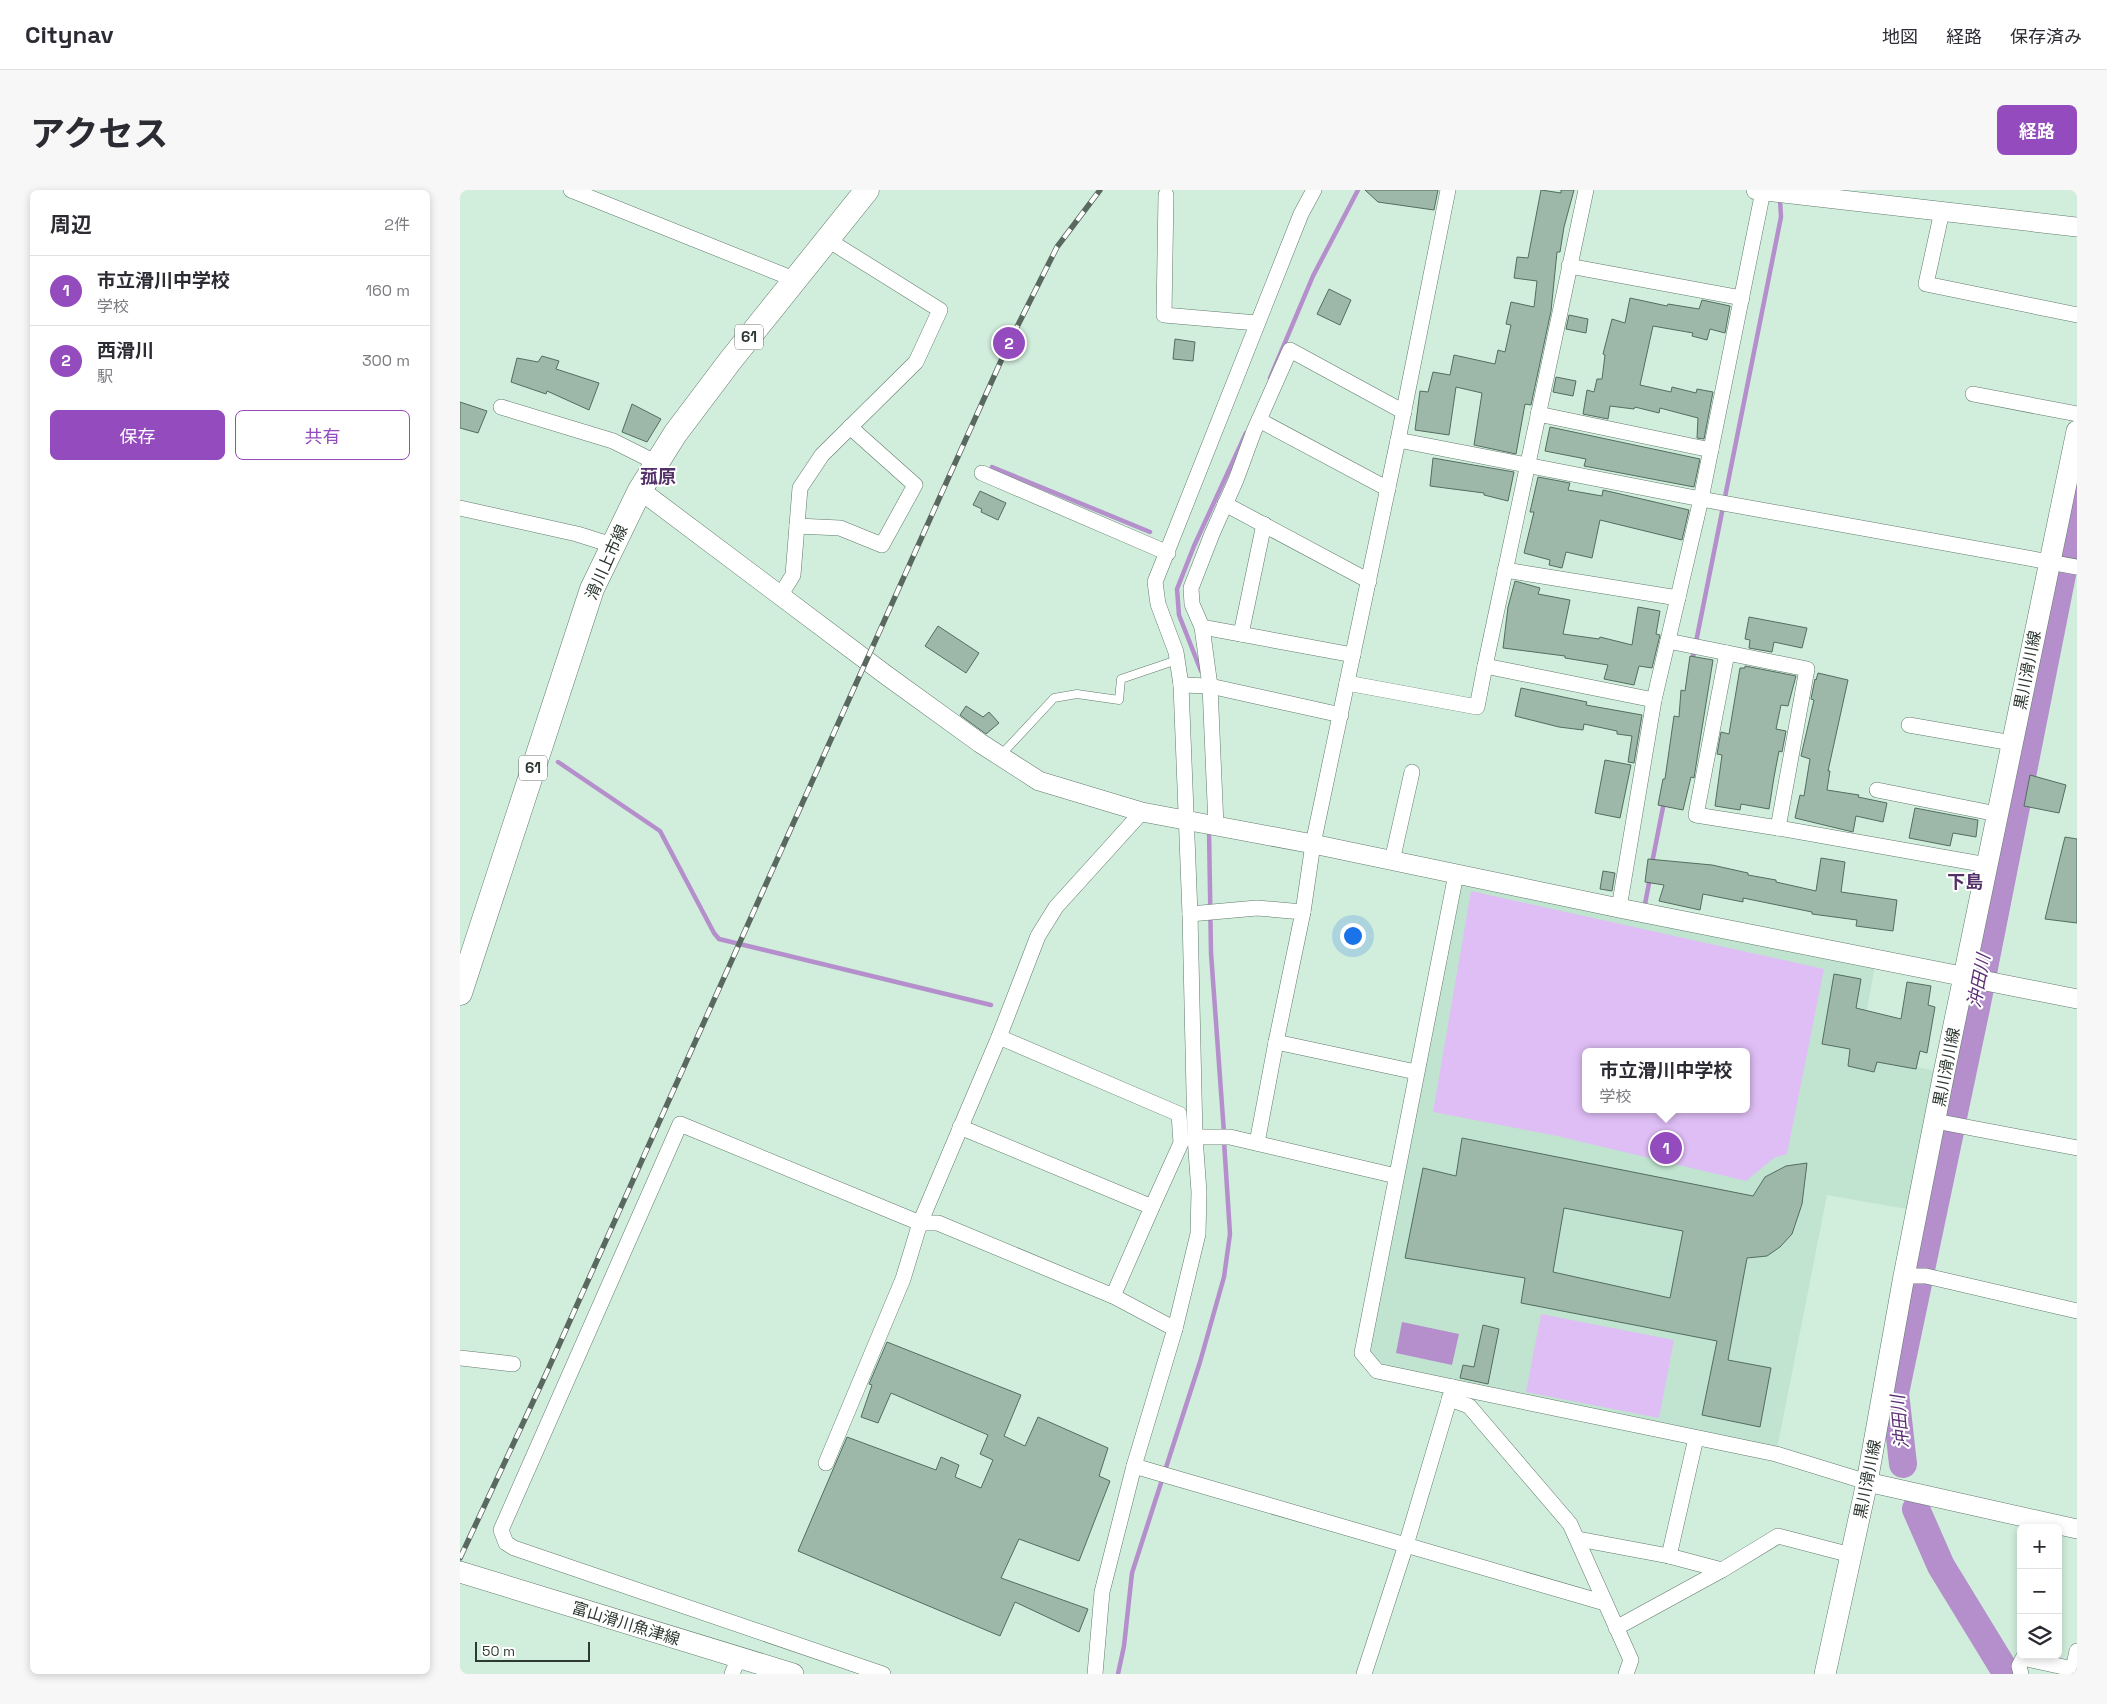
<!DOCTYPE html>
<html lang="ja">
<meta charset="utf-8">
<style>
:root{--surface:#fff;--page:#f7f7f7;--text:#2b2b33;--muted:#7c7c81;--line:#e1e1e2;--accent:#944bbd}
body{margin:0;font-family:"Space Grotesk","Noto Sans JP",sans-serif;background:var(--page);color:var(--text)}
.controls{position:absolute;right:15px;bottom:15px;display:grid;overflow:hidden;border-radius:8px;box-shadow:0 2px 8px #0003}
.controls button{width:45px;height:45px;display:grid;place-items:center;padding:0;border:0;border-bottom:1px solid var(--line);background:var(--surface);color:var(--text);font:25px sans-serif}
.scale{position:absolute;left:15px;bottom:12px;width:115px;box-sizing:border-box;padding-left:5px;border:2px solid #2d3831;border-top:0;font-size:14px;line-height:18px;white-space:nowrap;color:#2d3831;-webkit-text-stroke:4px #fff;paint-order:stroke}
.you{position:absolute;left:892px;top:745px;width:18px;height:18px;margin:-12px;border:4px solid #fff;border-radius:50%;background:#1a73e8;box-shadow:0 0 0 8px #1a73e833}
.badge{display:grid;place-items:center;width:32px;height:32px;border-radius:50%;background:var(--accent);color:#fff;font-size:16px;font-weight:700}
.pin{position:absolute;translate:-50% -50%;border:2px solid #fff;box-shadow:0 1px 5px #0006}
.popup{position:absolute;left:1122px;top:858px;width:168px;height:65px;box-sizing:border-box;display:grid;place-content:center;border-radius:8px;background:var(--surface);filter:drop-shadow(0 1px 4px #0005);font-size:16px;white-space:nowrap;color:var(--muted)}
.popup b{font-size:19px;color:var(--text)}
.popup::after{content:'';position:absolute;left:50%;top:100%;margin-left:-10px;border:10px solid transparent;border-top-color:var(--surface)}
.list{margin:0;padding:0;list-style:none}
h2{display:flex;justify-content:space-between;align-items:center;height:65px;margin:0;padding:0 20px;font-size:21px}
h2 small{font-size:16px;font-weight:400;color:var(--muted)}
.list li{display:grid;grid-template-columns:32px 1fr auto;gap:15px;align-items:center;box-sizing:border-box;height:70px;padding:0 20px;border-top:1px solid var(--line)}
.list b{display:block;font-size:19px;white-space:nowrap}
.list p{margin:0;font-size:16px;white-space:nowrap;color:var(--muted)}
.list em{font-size:16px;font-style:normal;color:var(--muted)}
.actions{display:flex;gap:10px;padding:15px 20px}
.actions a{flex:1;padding:11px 0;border:1px solid var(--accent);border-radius:8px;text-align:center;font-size:18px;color:var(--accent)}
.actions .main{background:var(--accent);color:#fff}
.icon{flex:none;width:28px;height:28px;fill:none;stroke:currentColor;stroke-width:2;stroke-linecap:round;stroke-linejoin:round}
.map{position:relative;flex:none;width:1617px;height:1484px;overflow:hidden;border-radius:8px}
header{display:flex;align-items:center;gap:30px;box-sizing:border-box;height:70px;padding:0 25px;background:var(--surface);border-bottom:1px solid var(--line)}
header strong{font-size:24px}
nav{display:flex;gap:28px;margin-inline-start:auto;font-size:18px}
.intro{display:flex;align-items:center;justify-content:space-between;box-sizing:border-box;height:120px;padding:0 30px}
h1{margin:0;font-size:35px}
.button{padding:12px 22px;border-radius:8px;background:var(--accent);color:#fff;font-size:18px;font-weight:700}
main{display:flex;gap:30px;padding:0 30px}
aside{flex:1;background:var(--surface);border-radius:8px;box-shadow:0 2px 8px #0003}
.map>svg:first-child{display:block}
.built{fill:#c0e4cf;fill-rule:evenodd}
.green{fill:#dfbef6;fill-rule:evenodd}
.water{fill:#b48fcc}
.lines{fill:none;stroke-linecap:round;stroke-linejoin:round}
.stream{stroke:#b48fcc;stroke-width:4.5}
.river{stroke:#b48fcc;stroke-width:28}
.building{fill:#9db8a8;stroke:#536d5e;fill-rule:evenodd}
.service-casing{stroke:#617b6c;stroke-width:9}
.minor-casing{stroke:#617b6c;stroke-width:16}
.tertiary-casing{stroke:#617b6c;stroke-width:20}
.secondary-casing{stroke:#617b6c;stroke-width:22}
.primary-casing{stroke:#617b6c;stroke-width:25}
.service{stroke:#fff;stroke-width:8}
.minor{stroke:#fff;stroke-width:15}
.tertiary{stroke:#fff;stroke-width:19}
.secondary{stroke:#fff;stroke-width:21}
.primary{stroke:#fff;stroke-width:24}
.rail-casing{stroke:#5a6960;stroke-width:5.5}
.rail{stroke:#fff;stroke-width:4;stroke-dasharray:11;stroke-linecap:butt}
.labels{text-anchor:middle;stroke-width:4;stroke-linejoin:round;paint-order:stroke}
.shield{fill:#fff;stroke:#6c746f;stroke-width:1}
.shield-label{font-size:15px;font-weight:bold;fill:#2d3831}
.street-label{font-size:16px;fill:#2d3831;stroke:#fff}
.neighbourhood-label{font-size:18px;font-weight:bold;fill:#533068;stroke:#fff}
.water-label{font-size:18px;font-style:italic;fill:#5d2f77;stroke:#fff}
</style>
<header>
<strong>Citynav</strong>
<nav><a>地図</a><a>経路</a><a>保存済み</a></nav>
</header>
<div class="intro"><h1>アクセス</h1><a class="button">経路</a></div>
<main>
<aside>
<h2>周辺<small>2件</small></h2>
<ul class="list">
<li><span class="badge">1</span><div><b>市立滑川中学校</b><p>学校</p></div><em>160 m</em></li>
<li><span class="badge">2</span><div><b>西滑川</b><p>駅</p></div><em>300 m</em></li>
</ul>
<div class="actions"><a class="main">保存</a><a>共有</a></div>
</aside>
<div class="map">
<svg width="1617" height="1484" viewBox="0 0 1617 1484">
<rect width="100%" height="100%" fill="#d1eddc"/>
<path class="built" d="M996 684 1416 770 1399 864 1484 883 1458 1021 1367 1005 1316 1264 917 1181 902 1163ZM1126 862H1286V919H1126Z"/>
<g class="green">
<path d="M1011 701 1364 779 1327 964 1314 968 1286 991 1097 946 973 922ZM1126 862H1286V919H1126Z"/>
<polygon points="1081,1124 1214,1150 1199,1228 1066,1202"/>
</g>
<polygon class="water" points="942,1132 999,1144 992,1175 936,1163"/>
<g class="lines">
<g class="stream">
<polyline points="810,188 853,86 898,0"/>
<polyline points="532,277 690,342"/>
<polyline points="1232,472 1321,27 1320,9"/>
<polyline points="741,481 719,425 717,399 734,356 786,243"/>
<polyline points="98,572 200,641 254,743 259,749 531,815"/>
<polyline points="749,639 751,763 764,943"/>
<polyline points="1192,673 1204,612"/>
<polyline points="1185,714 1190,688"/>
<polyline points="658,1484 664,1456 672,1383 740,1172 764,1087 770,1044 764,951"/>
</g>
<g class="river">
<polyline points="1443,1274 1435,1203 1516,818 1617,309"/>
<polyline points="1456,1319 1481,1376 1547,1484"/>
</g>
</g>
<g class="building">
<polygon points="905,0 978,0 974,20 918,12"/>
<polygon points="1081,0 1101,3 1101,0 1114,0 1104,37 1100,62 1097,62 1091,121 1071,215 1065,214 1056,264 1014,255 1022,203 996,197 989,245 955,240 960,201 968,202 973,182 990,185 994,165 1035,174 1038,160 1045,162 1051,135 1046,134 1051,112 1074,117 1077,91 1054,88 1057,67 1068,68"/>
<polygon points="869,99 891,110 880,135 857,124"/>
<polygon points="1170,108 1207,116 1208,114 1239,119 1242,110 1270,116 1265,143 1250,139 1247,150 1232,146 1233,143 1193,136 1180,195 1211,202 1212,197 1236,203 1237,199 1253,202 1244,249 1237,248 1238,228 1200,218 1199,223 1175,217 1174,219 1150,216 1148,229 1123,224 1127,200 1134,202 1137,189 1142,189 1145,165 1143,164 1152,129 1165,133"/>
<polygon points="1109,125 1128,129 1126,143 1106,139"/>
<polygon points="715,149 735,152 733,171 713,169"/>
<polygon points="82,166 99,171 96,179 139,193 129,220 87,201 86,204 51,192 57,168 78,172"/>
<polygon points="1096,187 1116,191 1113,206 1093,202"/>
<polygon points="0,212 27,221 18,243 0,238"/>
<polygon points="172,214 201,229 187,252 162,242"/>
<polygon points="1090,237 1240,269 1234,297 1124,276 1126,269 1085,261"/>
<polygon points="973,268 1054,282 1048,311 1024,305 1024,303 970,296"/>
<polygon points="1078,287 1110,293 1108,300 1142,306 1143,300 1229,320 1222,350 1140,330 1132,368 1106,362 1102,378 1089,375 1090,370 1064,363 1074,322 1070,322"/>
<polygon points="520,301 546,313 538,330 521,322 522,319 513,315"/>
<polygon points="1055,391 1080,398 1078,404 1110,410 1103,444 1139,449 1140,447 1172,455 1178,417 1200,421 1196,444 1200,445 1192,478 1179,476 1174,495 1144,489 1148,475 1105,468 1105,466 1043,458 1048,417"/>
<polygon points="1289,427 1347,438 1342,458 1314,452 1312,462 1289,458 1290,450 1285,449"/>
<polygon points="478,436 519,463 506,483 465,456"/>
<polygon points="1230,466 1253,470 1234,588 1231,587 1223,620 1198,615 1203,589 1205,589 1214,526 1219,527 1221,500 1225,501"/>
<polygon points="1285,476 1336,486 1328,516 1321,515 1316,539 1326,541 1322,562 1319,561 1314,587 1309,619 1281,614 1280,620 1255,616 1262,565 1257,564 1261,542 1269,544 1280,478 1285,478"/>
<polygon points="1358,483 1388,490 1368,581 1370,581 1367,600 1399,605 1398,607 1427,613 1423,632 1396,626 1393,642 1335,628 1340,605 1344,606 1350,569 1341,566 1354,510 1351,509 1355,489 1356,490"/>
<polygon points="1061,498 1127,512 1126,515 1182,525 1174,573 1168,572 1172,546 1157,544 1157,541 1124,534 1123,540 1099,537 1055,526"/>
<polygon points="506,516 523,527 529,522 539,533 526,544 500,525"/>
<polygon points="1145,570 1171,575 1160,628 1135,623"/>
<polygon points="1570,585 1606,595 1599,623 1564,616"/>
<polygon points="1455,618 1518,630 1516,647 1493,643 1490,656 1449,648"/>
<polygon points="1605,647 1617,649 1617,733 1585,729"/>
<polygon points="1361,668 1385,672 1381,702 1437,710 1433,741 1396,736 1397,730 1352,724 1352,722 1283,708 1283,712 1243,704 1240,720 1199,711 1204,695 1185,692 1188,669 1252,675 1288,683 1288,685 1316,690 1316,692 1356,701"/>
<polygon points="1143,681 1155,683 1152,701 1140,699"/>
<polygon points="1374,784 1401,789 1396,818 1441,829 1447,792 1471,796 1468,815 1475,817 1467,863 1460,861 1456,879 1417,872 1414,882 1388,876 1390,859 1362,854"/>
<path d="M1002 948 1293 1006 1305 987 1326 976 1347 973 1342 1014 1332 1044 1320 1057 1307 1066 1287 1068 1268 1170 1311 1178 1300 1237 1242 1225 1257 1151 1061 1113 1065 1088 945 1068 963 978 996 986ZM1104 1018 1223 1041 1210 1108 1093 1082Z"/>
<polygon points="1023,1135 1039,1139 1028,1194 1000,1188 1003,1175 1014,1177"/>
<polygon points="427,1152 561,1205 544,1246 565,1256 578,1227 648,1258 639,1286 650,1291 619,1371 559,1349 541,1388 628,1419 619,1442 555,1412 540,1446 338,1361 387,1247 476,1280 481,1267 499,1275 495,1287 521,1298 533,1270 520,1264 528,1245 431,1203 418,1233 401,1227 412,1195 409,1194"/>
</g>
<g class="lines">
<defs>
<polyline id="service" points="540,566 594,508 617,504 659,510 661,489 717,470"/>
<g id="minor">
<polyline points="111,0 336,90"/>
<polyline points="1126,0 1025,476 1194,510"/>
<polyline points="706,5 704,125 797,133"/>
<polyline points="1482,21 1466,94 1617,125"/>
<polyline points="1109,76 1282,108"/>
<polyline points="1513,204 1617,224"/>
<polyline points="41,217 153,251 197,273"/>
<polyline points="1078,224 1251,260"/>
<polyline points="799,230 928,299"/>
<polyline points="938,250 1241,309 1617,377"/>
<polyline points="522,283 708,363"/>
<polyline points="765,314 909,391"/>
<polyline points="0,318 117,344 152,355"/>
<polyline points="337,336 380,338 422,355 455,295 390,237"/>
<polyline points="1045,380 1218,408"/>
<polyline points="320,406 333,385 340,298 362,265 456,172 480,120 368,50"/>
<polyline points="742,437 750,496 756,636"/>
<polyline points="781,444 804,334"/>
<polyline points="1208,451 1347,479 1318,638 1527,675"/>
<polyline points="1267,463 1236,625 1318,638"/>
<polyline points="893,465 742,437 732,414 731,398 752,344 776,290 794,241 830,160 944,222"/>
<polyline points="887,493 1017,517 1025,476"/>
<polyline points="721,495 750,496 881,525"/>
<polyline points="1449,535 1552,553"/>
<polyline points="1417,600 1537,624"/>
<polyline points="932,671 952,582"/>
<polyline points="1159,718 1194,510 1241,309 1303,1"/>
<polyline points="843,722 853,654 938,250 988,0"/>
<polyline points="730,724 797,718 843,722 816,852"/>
<polyline points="1475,931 1617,958"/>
<polyline points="500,937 692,1017 721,953 719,924 539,847"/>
<polyline points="735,947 770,947 936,986"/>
<polyline points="797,953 816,852 956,882"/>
<polyline points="1444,1086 1466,1086 1617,1121"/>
<polyline points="653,1106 692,1017"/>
<polyline points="0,1168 53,1174"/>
<polyline points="993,1197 1316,1264 1407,1292"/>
<polyline points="989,1209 1009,1216 1110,1334 1171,1470 1166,1484"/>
<polyline points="1236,1248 1209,1366 1262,1380 1318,1346 1391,1365"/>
<polyline points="366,1273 443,1089 460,1033 539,847 578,746 596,717 682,622"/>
<polyline points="674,1276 1145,1413"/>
<polyline points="1118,1349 1209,1366"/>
<polyline points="1156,1438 1262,1380"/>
<polyline points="1613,1479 1617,1461"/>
<polyline points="272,1484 279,1467"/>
<polyline points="423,1484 54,1358 46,1353 41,1340 220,934 460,1033 478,1033 653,1106 715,1139"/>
<polyline points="635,1484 642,1402 674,1276 715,1139 738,1044 739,1002 735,947 730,724 721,495 716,462 698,414 695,392 841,24 854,0"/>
<polyline points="904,1484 946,1355 993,1197 917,1181 902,1163 996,684"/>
<polyline points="1561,1484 1559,1476 1563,1468 1617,1480"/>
</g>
<g id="tertiary">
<polyline points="1296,0 1617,37"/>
<polyline points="180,300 426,485 520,553 579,591 682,622 853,654 1159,718 1617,809"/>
<polyline points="1407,1292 1617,1339"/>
</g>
<g id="secondary">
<polyline points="0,1382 333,1484"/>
<polyline points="1365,1484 1407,1292 1444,1086 1484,883 1617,241"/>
</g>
<polyline id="primary" points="0,803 132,399 180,300 215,244 270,171 407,0"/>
</defs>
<use href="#service" class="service-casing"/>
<use href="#minor" class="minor-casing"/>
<use href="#tertiary" class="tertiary-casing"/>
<use href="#secondary" class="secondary-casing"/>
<use href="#primary" class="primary-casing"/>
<use href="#service" class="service"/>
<use href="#minor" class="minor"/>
<use href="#tertiary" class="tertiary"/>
<use href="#secondary" class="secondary"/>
<use href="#primary" class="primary"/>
<defs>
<polyline id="rail" points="0,1368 86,1184 549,153 597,57 640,0"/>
</defs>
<use href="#rail" class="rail-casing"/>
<use href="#rail" class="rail"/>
</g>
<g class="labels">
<g class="shield">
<rect x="275" y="134.5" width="28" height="25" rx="4"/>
<rect x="59" y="565.5" width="28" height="25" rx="4"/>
</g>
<g class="shield-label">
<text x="289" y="152">61</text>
<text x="73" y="583">61</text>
</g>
<g class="street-label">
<text transform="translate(146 372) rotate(-66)" y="6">滑川上市線</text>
<text transform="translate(1567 480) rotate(-79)" y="6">黒川滑川線</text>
<text transform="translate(1486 877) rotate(-79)" y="6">黒川滑川線</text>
<text transform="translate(1407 1289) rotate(-79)" y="6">黒川滑川線</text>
<text transform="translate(166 1433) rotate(17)" y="6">富山滑川魚津線</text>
</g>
<g class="neighbourhood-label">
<text x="198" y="293">菰原</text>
<text x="1505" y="698">下島</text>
</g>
<g class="water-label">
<text transform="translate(1519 791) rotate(-79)" y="6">沖田川</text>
<text transform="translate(1440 1232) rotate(-95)" y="6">沖田川</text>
</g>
</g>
</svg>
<div class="controls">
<button>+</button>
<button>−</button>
<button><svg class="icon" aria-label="layers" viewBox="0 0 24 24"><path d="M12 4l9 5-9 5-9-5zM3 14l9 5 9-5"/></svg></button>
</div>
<div class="scale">50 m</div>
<div class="you"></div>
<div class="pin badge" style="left:1206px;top:958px">1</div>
<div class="popup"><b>市立滑川中学校</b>学校</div>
<div class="pin badge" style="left:549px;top:153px">2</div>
</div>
</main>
